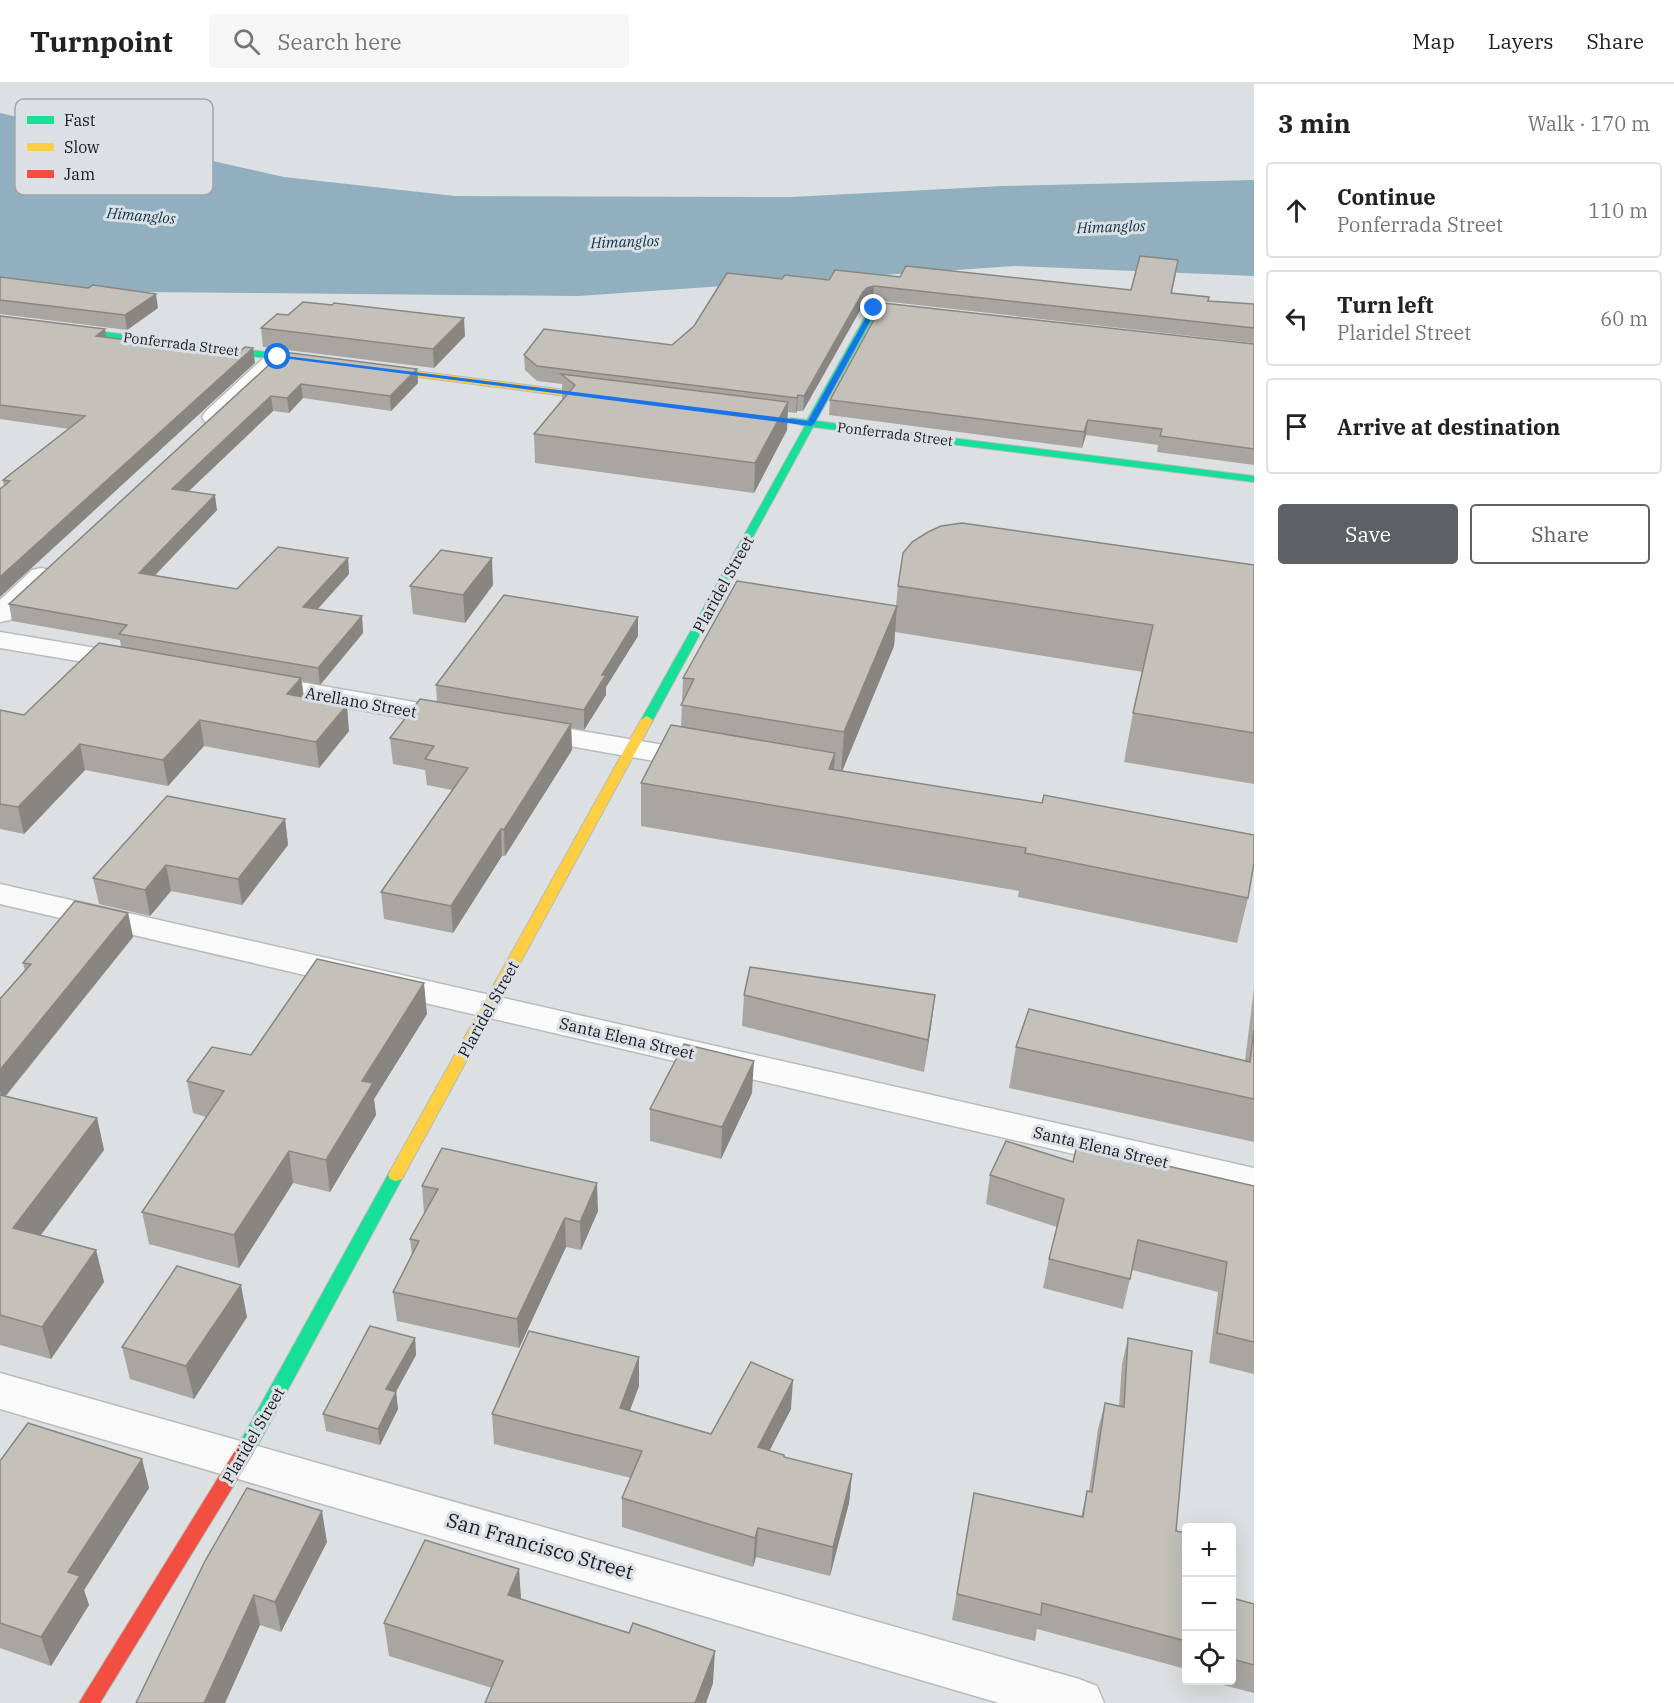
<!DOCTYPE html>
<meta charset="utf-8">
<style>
:root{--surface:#fff;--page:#f6f6f6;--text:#222;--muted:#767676;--line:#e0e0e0;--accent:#5e6163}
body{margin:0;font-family:"IBM Plex Serif",serif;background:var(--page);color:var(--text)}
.controls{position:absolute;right:18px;bottom:18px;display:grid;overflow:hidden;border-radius:6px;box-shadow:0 6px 24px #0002}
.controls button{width:54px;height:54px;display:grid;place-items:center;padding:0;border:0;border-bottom:2px solid var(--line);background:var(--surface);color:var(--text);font:30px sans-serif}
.stop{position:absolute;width:18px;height:18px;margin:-14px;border:4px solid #1a73e8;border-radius:50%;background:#fff}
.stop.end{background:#1a73e8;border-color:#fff;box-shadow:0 2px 6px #0008}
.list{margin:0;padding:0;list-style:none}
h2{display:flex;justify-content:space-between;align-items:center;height:78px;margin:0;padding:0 24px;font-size:26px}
h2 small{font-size:20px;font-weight:400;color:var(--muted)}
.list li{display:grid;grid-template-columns:39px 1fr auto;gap:18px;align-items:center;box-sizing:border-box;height:96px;margin:0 12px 12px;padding:0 12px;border:2px solid var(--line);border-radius:6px}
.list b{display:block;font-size:22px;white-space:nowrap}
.list p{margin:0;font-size:20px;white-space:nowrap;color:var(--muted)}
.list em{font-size:20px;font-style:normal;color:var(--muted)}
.actions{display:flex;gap:12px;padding:18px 24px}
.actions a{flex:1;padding:14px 0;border:2px solid var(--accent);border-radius:6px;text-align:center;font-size:21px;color:var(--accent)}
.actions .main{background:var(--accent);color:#fff}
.icon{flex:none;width:33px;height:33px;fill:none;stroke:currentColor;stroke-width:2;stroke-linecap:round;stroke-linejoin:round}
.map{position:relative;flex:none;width:1254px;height:1619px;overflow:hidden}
header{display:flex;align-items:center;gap:36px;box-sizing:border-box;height:84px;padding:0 30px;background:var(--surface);border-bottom:2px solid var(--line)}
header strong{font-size:28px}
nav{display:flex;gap:33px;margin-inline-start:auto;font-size:21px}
.search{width:420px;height:54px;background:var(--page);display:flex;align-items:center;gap:15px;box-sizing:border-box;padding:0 21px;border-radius:6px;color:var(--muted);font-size:22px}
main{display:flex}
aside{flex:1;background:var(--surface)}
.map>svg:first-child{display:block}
.water{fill:#91afbe}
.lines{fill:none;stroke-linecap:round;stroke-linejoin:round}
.street-casing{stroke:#b8bbbc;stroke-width:3}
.fast-casing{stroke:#b8bbbc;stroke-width:2}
.slow-casing{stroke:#b8bbbc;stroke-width:2}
.jam-casing{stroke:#b8bbbc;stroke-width:2}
.street{fill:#fafafb;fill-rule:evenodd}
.fast{fill:#16e098;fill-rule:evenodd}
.slow{fill:#ffcf43;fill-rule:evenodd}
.jam{fill:#f24e42;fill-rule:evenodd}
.wall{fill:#a9a5a0}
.shaded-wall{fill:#898682}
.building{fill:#c4c0ba;stroke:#898682;stroke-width:1.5}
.route{fill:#1a73e8}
.labels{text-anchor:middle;stroke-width:6;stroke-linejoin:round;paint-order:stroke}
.far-street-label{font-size:14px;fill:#1a1c1e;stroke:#dae0e5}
.far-water-label{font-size:15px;font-style:italic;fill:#0f3445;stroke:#dae0e5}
.street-label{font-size:16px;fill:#1a1c1e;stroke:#dae0e5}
.near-street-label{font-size:20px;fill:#1a1c1e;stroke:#dae0e5}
.key{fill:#dae0e5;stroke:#a0a5a9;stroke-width:1.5}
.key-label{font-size:16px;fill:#1a1c1e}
</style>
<header>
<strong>Turnpoint</strong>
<div class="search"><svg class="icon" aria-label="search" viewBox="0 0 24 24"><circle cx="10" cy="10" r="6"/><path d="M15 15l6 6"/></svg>Search here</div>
<nav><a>Map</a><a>Layers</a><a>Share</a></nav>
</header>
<main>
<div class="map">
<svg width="1254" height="1619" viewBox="0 0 1254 1619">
<rect width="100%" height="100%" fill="#dde0e2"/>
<polygon class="water" points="0,29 284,93 455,112 791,113 1003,102 1254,96 1254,192 1014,182 578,212 137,208 0,203"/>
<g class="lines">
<defs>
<g id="street">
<polygon points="278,267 286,268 289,273 286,278 221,338 213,340 205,338 202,333 205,328 270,268"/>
<polygon points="41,484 50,486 54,492 50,498 10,536 0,538 0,516 32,486"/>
<polygon points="0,548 132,570 142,572 146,578 142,584 132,586 0,564"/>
<polygon points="260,591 454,625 464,628 469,634 464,640 454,643 250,606 246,600 250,594"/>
<polygon points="529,638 699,667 710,670 714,676 710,682 699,685 519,653 514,647 519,641"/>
<polygon points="0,800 1254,1084 1254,1112 0,820"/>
<polygon points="0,1289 1079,1595 1097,1602 1104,1619 999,1619 0,1325"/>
</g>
<g id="fast">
<polygon points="874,221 924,227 928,230 924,233 877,227 816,337 1254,392 1254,398 813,343 653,636 651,639 643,639 641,636 805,342 786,337 791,334 807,336 870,224"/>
<polygon points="0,235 323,275 327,278 323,281 0,241"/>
<polygon points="396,1085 402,1087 404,1091 253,1370 246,1373 239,1370 237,1365 239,1360 390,1087"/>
</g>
<g id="slow">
<polygon points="374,282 605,311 610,314 605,317 371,287 370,285"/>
<polygon points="647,632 653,636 404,1091 402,1095 396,1097 390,1095 388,1091 641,636"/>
</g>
<polygon id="jam" points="246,1357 253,1360 255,1365 253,1370 100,1619 79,1619 239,1360"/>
</defs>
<use href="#street" class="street-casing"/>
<use href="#fast" class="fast-casing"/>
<use href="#slow" class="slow-casing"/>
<use href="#jam" class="jam-casing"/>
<use href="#street" class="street"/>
<use href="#fast" class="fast"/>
<use href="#slow" class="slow"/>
<use href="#jam" class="jam"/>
</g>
<g class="wall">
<polygon points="1176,190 1172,209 1208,217 1254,220 1254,259 873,216 866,218 862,223 803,327 797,327 796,329 788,328 787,346 754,409 535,379 534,350 562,316 562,300 537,297 525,286 524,271 672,261 782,195 829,196 900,193 1131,206"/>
<polygon points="0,193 88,204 158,224 127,246 0,230"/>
<polygon points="0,232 106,253 255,279 4,402 3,396 69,345 0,335"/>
<polygon points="261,244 465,252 434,284 263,263"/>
<polygon points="1254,260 1254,381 1157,368 1158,361 1086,351 1082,364 829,331 830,316"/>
<polygon points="283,268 417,285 418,299 391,327 303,314 289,329 273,327 189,407 217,426 155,491 237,505 348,474 349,490 318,525 362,532 363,549 320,601 302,597 304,613 349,647 319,684 204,662 168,702 85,686 24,750 0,745 0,626 24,631 121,563 120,556 12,537 9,520"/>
<polygon points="1254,481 1254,700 1124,678 1133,629 1143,588 895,548 894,562 842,687 1248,814 1237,859 1018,813 1019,807 641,742 641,699 681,643 683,594 896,522 898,502"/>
<polygon points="493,501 465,539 413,530 410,502"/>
<polygon points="638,533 638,552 606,603 606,611 584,646 571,644 572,666 505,772 502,772 453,849 384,835 381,808 452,706 427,701 425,686 393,680 390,654 437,617 436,601"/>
<polygon points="285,735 288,761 242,821 171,807 150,832 99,820 93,794"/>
<polygon points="128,829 133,853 6,1012 97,1034 104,1066 41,1151 96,1166 104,1198 51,1275 0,1261 0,915 25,887 23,879"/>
<polygon points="1254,904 1254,1058 1009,1004 1016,963 1245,977"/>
<polygon points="744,911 935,911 924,988 742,942"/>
<polygon points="427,930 374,1015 376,1031 330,1108 293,1099 239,1184 149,1160 142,1128 206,1033 193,1029 187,997 251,971"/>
<polygon points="752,1009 721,1075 650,1057 650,1025"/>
<polygon points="1073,1078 1254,1102 1254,1290 1209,1279 1218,1208 1132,1186 1123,1225 1043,1204 1049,1175 1057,1143 986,1120 990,1091"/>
<polygon points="422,1102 598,1127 581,1166 566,1163 519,1264 397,1237 393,1208 412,1171 410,1155 424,1130"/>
<polygon points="247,1233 194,1315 130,1295 122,1263"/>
<polygon points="415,1254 416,1271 396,1308 398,1325 380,1361 326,1347 323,1330"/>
<polygon points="1128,1254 1176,1447 1186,1449 1186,1585 1037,1545 1035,1557 952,1536 974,1409 1081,1433 1087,1407 1089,1407 1098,1345 1105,1319 1119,1322 1122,1280"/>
<polygon points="639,1302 630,1326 711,1350 791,1325 769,1367 784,1373 852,1390 849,1419 830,1492 756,1473 753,1483 622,1443 622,1414 631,1394 494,1360 492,1330"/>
<polygon points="142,1375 149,1404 84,1506 89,1521 51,1582 0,1564 0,1377"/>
<polygon points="247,1404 327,1458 281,1548 260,1541 225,1619 136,1619"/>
<polygon points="519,1485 521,1515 713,1599 706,1619 485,1619 492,1604 389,1572 384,1539"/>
<polygon points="1232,1514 1254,1520 1254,1609 1215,1599 1215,1596 1232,1596"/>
</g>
<g class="shaded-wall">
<polygon points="874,202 873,216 866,218 862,223 803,327 804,312 863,208 867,204"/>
<polygon points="156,210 158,224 127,246 125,231"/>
<polygon points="464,234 465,252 434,284 433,265"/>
<polygon points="105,245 107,260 96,252"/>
<polygon points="253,264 255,279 0,513 0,493"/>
<polygon points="417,285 418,299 391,327 390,312"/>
<polygon points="301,300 303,314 289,329 287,314"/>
<polygon points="798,311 797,327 796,329 797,314"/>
<polygon points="271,312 273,327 174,421 172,405"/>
<polygon points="788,318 787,346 754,409 755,379"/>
<polygon points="1088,336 1086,351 1082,364 1084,348"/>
<polygon points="215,411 217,426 142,505 139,489"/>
<polygon points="348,474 349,490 305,539 303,523"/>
<polygon points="492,474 493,501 465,539 463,511"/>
<polygon points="897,522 894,562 841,690 844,648"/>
<polygon points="362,532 363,549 320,601 318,584"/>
<polygon points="638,533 638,552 606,603 606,611 584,646 584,626 602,591"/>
<polygon points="301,594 304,619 287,610"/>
<polygon points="347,621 349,647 319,684 316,658"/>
<polygon points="200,636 204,662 168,702 163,676"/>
<polygon points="571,640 572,666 505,772 504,746"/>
<polygon points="80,660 85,686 24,750 18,723"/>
<polygon points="835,669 832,712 829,685"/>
<polygon points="285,735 288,761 242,821 238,795"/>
<polygon points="501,745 502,772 453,849 451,822"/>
<polygon points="166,781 171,807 150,832 145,806"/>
<polygon points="128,829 133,853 2,1016 0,1007 0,986"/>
<polygon points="424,899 427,930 374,1015 376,1031 330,1108 326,1076 362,997"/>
<polygon points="935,911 931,943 924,988 928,956"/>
<polygon points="754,977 752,1009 721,1075 722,1043"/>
<polygon points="97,1034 104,1066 22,1176 13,1144"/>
<polygon points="289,1067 293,1099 239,1184 234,1151"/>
<polygon points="597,1099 598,1127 581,1166 580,1138"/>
<polygon points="565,1134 566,1163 519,1264 517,1235"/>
<polygon points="96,1166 104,1198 51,1275 42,1243"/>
<polygon points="241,1201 247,1233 194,1315 186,1282"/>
<polygon points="415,1254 416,1271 388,1322 386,1305"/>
<polygon points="639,1273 639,1302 620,1353 620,1324"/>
<polygon points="793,1296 791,1325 756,1393 758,1363"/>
<polygon points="396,1308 398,1325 380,1361 378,1345"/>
<polygon points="142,1375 149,1404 84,1506 89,1521 51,1582 41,1553 68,1488"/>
<polygon points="852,1390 849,1419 830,1492 833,1463"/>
<polygon points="322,1427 327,1458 281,1548 275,1518"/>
<polygon points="758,1444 756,1473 753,1483 755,1454"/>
<polygon points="519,1485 521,1517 508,1511"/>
<polygon points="254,1511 260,1541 225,1619 204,1619"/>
<polygon points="715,1567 713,1599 706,1619 695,1619"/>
</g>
<g class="building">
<polygon points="1140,172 1178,176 1171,209 1209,213 1208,217 1254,220 1254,244 874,202 867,204 863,208 804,312 798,311 797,314 537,282 524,271 544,245 672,261 694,242 727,189 782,195 785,191 829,196 835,186 900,193 906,182 1131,206"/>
<polygon points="0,193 88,204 93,201 156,210 125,231 0,216"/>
<polygon points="303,218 332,221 334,219 464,234 433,265 261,244 277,230 288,231"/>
<polygon points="883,219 1254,260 1254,365 1160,352 1162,345 1088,336 1084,348 830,316"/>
<polygon points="0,232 105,245 96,252 237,270 245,263 253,264 0,493 0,405 10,397 3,396 85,332 0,321"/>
<polygon points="283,268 417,285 390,312 301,300 287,314 271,312 172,405 215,411 139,489 237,505 278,463 348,474 303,523 362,532 318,584 119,550 127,541 9,520"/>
<polygon points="561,290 788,318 755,379 534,350 575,301"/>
<polygon points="962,439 1254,481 1254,649 1133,629 1153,541 898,502 903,469 912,458 928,448 941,442"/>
<polygon points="441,466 492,474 463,511 410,502"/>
<polygon points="737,497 897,522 844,648 681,621 694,595 683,594"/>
<polygon points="504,511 638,533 602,591 606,591 584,626 436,601"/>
<polygon points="99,559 301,594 287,610 347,621 316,658 200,636 163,676 80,660 18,723 0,720 0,626 24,631"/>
<polygon points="420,615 571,640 504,746 501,745 451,822 381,808 468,684 425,675 434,662 390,654"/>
<polygon points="671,641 835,669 829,685 1042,719 1044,711 1254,751 1254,779 1248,814 1025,769 1026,764 641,699"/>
<polygon points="167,712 285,735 238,795 166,781 145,806 93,794"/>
<polygon points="75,817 128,829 0,986 0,915 31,880 23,879"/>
<polygon points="317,875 424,899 362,997 373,999 326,1076 289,1067 234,1151 142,1128 224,1007 187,997 212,963 251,971"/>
<polygon points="750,883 935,911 928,956 744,911"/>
<polygon points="1029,925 1250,978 1254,946 1254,1015 1016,963"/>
<polygon points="684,960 754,977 722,1043 650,1025"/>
<polygon points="0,1011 97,1034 13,1144 96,1166 42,1243 0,1231"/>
<polygon points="1006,1057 1073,1078 1077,1061 1254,1102 1254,1258 1217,1249 1227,1178 1138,1156 1130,1195 1049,1175 1064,1115 990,1091"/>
<polygon points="442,1064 597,1099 580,1138 565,1134 517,1235 393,1208 419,1157 410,1155 438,1105 422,1102"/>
<polygon points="177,1182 241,1201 186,1282 122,1263"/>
<polygon points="370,1242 415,1254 386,1305 396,1308 378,1345 323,1330"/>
<polygon points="529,1247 639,1273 620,1324 711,1350 751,1278 793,1296 758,1363 784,1371 784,1373 852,1390 833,1463 758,1444 755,1454 622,1414 642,1367 492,1330"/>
<polygon points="1128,1254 1192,1267 1176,1447 1186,1449 1186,1557 1042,1519 1041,1531 957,1510 974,1409 1083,1433 1087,1407 1092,1408 1105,1319 1124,1323"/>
<polygon points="28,1339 142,1375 68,1488 80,1492 41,1553 0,1539 0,1377"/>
<polygon points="247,1404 322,1427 275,1518 254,1511 204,1619 136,1619 205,1477"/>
<polygon points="425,1456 519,1485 508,1511 629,1549 633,1539 715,1567 695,1619 485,1619 503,1577 384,1539"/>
<polygon points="1232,1514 1254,1520 1254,1581 1232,1575"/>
</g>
<polygon class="route" points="872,223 877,224 814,340 811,342 275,273 278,271 808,337"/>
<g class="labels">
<g class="far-street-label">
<text transform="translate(181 260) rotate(7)" y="5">Ponferrada Street</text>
<text transform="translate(895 350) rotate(7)" y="5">Ponferrada Street</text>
</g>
<g class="far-water-label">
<text transform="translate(141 132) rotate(5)" y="5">Himanglos</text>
<text transform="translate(1111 143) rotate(-2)" y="5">Himanglos</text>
<text transform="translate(625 158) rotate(-2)" y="5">Himanglos</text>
</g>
<g class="street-label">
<text transform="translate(723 500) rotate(-61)" y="6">Plaridel Street</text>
<text transform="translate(361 618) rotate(10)" y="6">Arellano Street</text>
<text transform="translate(488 925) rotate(-61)" y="6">Plaridel Street</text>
<text transform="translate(627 954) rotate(13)" y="6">Santa Elena Street</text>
<text transform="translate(1101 1063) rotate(13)" y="6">Santa Elena Street</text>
<text transform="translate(253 1351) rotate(-60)" y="6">Plaridel Street</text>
</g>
<g class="near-street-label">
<text transform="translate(540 1462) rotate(16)" y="7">San Francisco Street</text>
</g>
</g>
<rect x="15" y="15" width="198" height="96" rx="9" class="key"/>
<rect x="27" y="32" width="27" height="8" fill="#16e098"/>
<rect x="27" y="59" width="27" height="8" fill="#ffcf43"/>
<rect x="27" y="86" width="27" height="8" fill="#f24e42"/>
<g class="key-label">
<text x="64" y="42">Fast</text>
<text x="64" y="69">Slow</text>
<text x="64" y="96">Jam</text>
</g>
</svg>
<div class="controls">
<button>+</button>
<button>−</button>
<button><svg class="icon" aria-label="locate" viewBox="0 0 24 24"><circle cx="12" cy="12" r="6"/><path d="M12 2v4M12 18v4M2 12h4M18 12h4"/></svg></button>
</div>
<div class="stop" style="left:278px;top:273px"></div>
<div class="stop end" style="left:874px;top:224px"></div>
</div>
<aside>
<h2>3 min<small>Walk · 170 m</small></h2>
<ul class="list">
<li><svg class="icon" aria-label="ahead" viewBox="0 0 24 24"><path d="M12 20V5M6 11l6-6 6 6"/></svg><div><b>Continue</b><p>Ponferrada Street</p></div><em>110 m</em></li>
<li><svg class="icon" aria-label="left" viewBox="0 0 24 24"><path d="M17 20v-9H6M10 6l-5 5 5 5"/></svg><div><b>Turn left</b><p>Plaridel Street</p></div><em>60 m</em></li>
<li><svg class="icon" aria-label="arrive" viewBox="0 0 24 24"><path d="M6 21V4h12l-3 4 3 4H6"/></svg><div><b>Arrive at destination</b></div></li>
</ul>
<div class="actions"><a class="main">Save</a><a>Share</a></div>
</aside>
</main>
